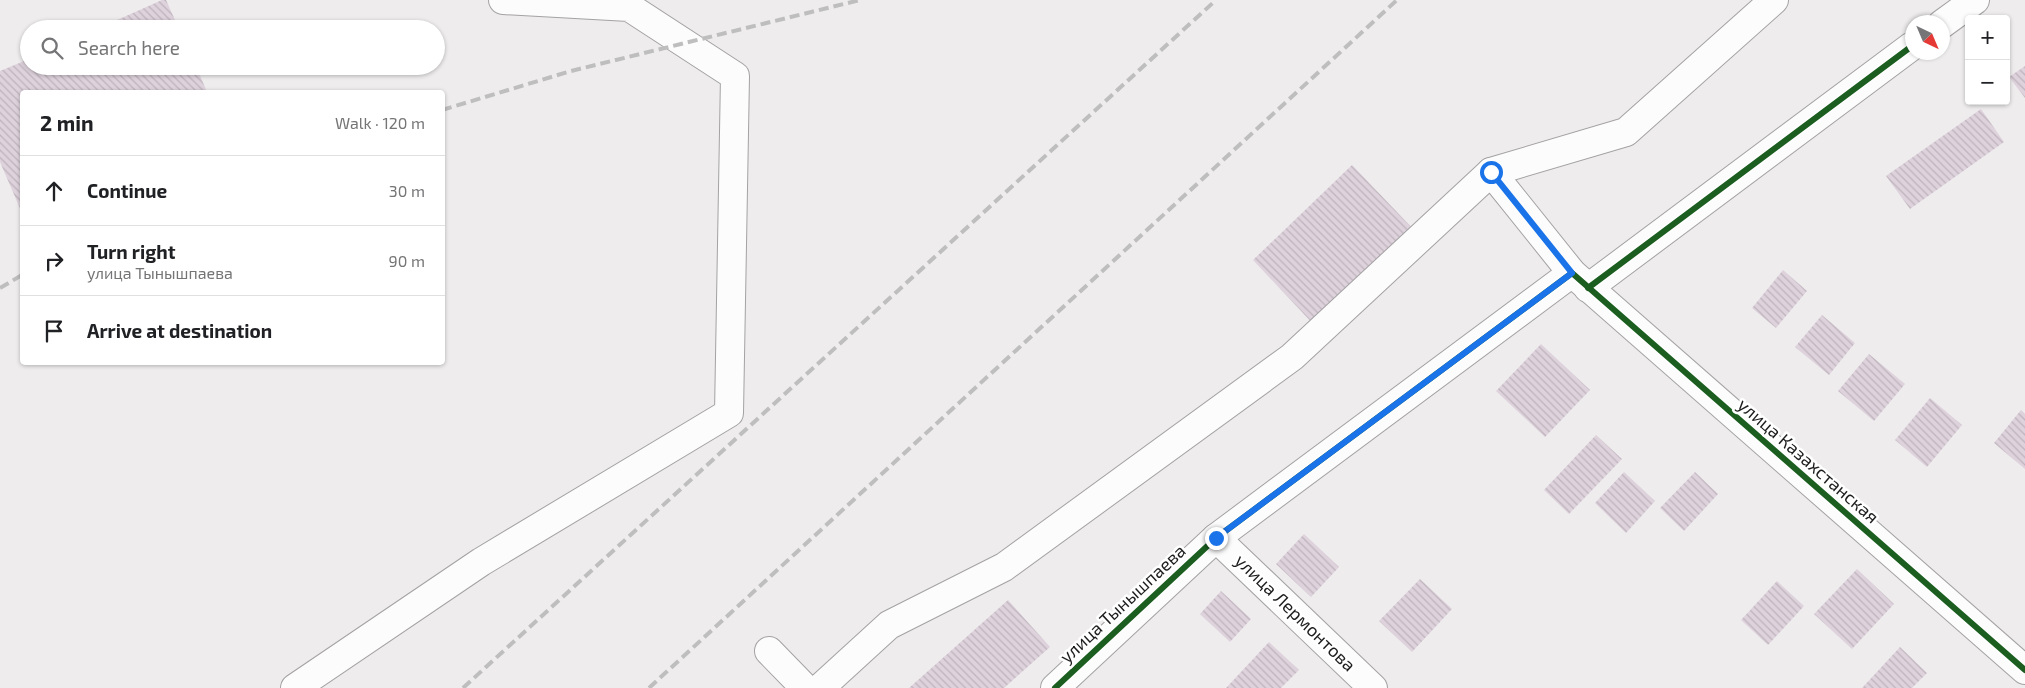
<!DOCTYPE html>
<meta charset="utf-8">
<style>
:root{--surface:#fff;--page:#f2f2f2;--text:#202124;--muted:#757577;--line:#e0e0e0}
body{margin:0;font-family:"Exo 2",sans-serif;background:var(--page);color:var(--text)}
.controls{position:absolute;right:15px;top:15px;display:grid;overflow:hidden;border-radius:5px;box-shadow:0 1px 4px #0004}
.controls button{width:45px;height:45px;display:grid;place-items:center;padding:0;border:0;border-bottom:1px solid var(--line);background:var(--surface);color:var(--text);font:25px sans-serif}
.compass{position:absolute;left:1905px;top:15px;width:45px;height:45px;border-radius:50%;background:var(--surface);box-shadow:0 1px 4px #0004;rotate:136deg}
.stop{position:absolute;width:15px;height:15px;margin:-11px;border:4px solid #1a73e8;border-radius:50%;background:#fff}
.stop.end{background:#1a73e8;border-color:#fff;box-shadow:0 1px 5px #0008}
.list{margin:0;padding:0;list-style:none}
h2{display:flex;justify-content:space-between;align-items:center;height:65px;margin:0;padding:0 20px;font-size:21px}
h2 small{font-size:16px;font-weight:400;color:var(--muted)}
.list li{display:grid;grid-template-columns:32px 1fr auto;gap:15px;align-items:center;box-sizing:border-box;height:70px;padding:0 20px;border-top:1px solid var(--line)}
.list b{display:block;font-size:19px;white-space:nowrap}
.list p{margin:0;font-size:16px;white-space:nowrap;color:var(--muted)}
.list em{font-size:16px;font-style:normal;color:var(--muted)}
.icon{flex:none;width:28px;height:28px;fill:none;stroke:currentColor;stroke-width:2;stroke-linecap:round;stroke-linejoin:round}
.map{position:relative;flex:none;width:2025px;height:688px;overflow:hidden}
.search{position:absolute;background:var(--surface);box-shadow:0 1px 4px #0004;left:20px;top:20px;width:425px;height:55px;display:flex;align-items:center;gap:12px;box-sizing:border-box;padding:0 18px;border-radius:28px;color:var(--muted);font-size:19px}
.panel{position:absolute;background:var(--surface);box-shadow:0 1px 4px #0004;left:20px;top:90px;width:425px;height:275px;border-radius:5px}
.map>svg:first-child{display:block}
.building{fill:url(#building-back-hatch)}
.lines{fill:none;stroke-linecap:round;stroke-linejoin:round}
.minor-casing{stroke:#a4a2a3;stroke-width:30}
.minor{stroke:#fcfcfc;stroke-width:28}
.rail{stroke:#bfbebf;stroke-width:4;stroke-dasharray:10 5;stroke-linecap:butt}
.cycleway-casing{stroke:#fff;stroke-width:9}
.cycleway{stroke:#1b5e20;stroke-width:6}
.route{stroke:#1a73e8;stroke-width:6}
.labels{text-anchor:middle;stroke-width:5;stroke-linejoin:round;paint-order:stroke}
.street-label{font-size:18px;fill:#1e1d1e;stroke:#fff}
</style>
<div class="map">
<svg width="2025" height="688" viewBox="0 0 2025 688">
<defs>
<pattern id="building-back-hatch" width="6" height="6" patternUnits="userSpaceOnUse" patternTransform="scale(1.25)"><rect width="6" height="6" fill="#ded2dc"/><path d="M-1 5l2 2M0 0l6 6M5-1l2 2" fill="none" stroke="#beb4bc"/></pattern>
</defs>
<rect width="100%" height="100%" fill="#eeeced"/>
<g class="building">
<polygon points="162,0 166,0 179,29 97,29"/>
<polygon points="29,59 29,66 196,66 207,92 22,92 22,213 0,162 0,71"/>
<polygon points="2025,66 2025,98 2009,77"/>
<polygon points="1981,109 2004,142 1910,209 1886,176"/>
<polygon points="1352,165 1417,233 1317,328 1253,260"/>
<polygon points="1783,270 1807,291 1776,328 1752,308"/>
<polygon points="1822,315 1855,343 1829,375 1795,347"/>
<polygon points="1541,344 1590,390 1545,437 1496,391"/>
<polygon points="1869,354 1905,384 1874,421 1838,391"/>
<polygon points="1930,398 1962,425 1927,467 1895,440"/>
<polygon points="2021,410 2025,414 2025,469 1994,443"/>
<polygon points="1596,435 1622,459 1569,514 1544,490"/>
<polygon points="1624,472 1655,501 1626,533 1595,503"/>
<polygon points="1695,472 1718,494 1684,531 1660,508"/>
<polygon points="1304,534 1339,567 1311,597 1276,564"/>
<polygon points="1857,569 1894,604 1852,649 1814,614"/>
<polygon points="1420,579 1452,609 1412,652 1379,621"/>
<polygon points="1777,581 1804,606 1768,645 1741,620"/>
<polygon points="1221,591 1251,619 1230,642 1200,614"/>
<polygon points="1008,600 1050,647 1004,688 909,688"/>
<polygon points="1269,642 1299,670 1281,688 1226,688"/>
<polygon points="1900,647 1927,673 1912,688 1862,688"/>
</g>
<g class="lines">
<defs>
<g id="minor">
<polyline points="1942,24 1975,0"/>
<polyline points="1491,172 1626,132 1774,0"/>
<polyline points="1588,288 1912,46"/>
<polyline points="1216,538 1373,688"/>
<polyline points="769,651 805,688"/>
<polyline points="295,688 481,562 729,413 735,76 629,7 503,0"/>
<polyline points="820,688 889,625 1004,567 1292,357 1491,172 1572,273 2025,670"/>
<polyline points="1055,688 1216,538 1572,273"/>
</g>
</defs>
<use href="#minor" class="minor-casing"/>
<use href="#minor" class="minor"/>
<g class="rail">
<polyline points="442,110 571,71 860,0"/>
<polyline points="0,288 22,275"/>
<polyline points="463,688 1216,0"/>
<polyline points="649,688 1397,0"/>
</g>
<defs>
<g id="cycleway">
<polyline points="1588,288 1912,46"/>
<polyline points="1055,688 1216,538 1572,273 2025,670"/>
</g>
</defs>
<use href="#cycleway" class="cycleway-casing"/>
<use href="#cycleway" class="cycleway"/>
</g>
<g class="lines">
<polyline class="route" points="1216,538 1572,273 1491,172"/>
</g>
<g class="labels">
<g class="street-label">
<text transform="translate(1808 461) rotate(41)" y="6">улица Казахстанская</text>
<text transform="translate(1123 604) rotate(-43)" y="6">улица Тынышпаева</text>
<text transform="translate(1295 613) rotate(44)" y="6">улица Лермонтова</text>
</g>
</g>
</svg>
<div class="controls">
<button>+</button>
<button>−</button>
</div>
<svg class="compass" viewBox="-18 -18 36 36"><path d="M0-13l5 13h-10z" fill="#e53935"/><path d="M0 13l5-13h-10z" fill="#757577"/></svg>
<div class="stop" style="left:1491px;top:172px"></div>
<div class="stop end" style="left:1216px;top:538px"></div>
<div class="search"><svg class="icon" aria-label="search" viewBox="0 0 24 24"><circle cx="10" cy="10" r="6"/><path d="M15 15l6 6"/></svg>Search here</div>
<section class="panel">
<h2>2 min<small>Walk · 120 m</small></h2>
<ul class="list">
<li><svg class="icon" aria-label="ahead" viewBox="0 0 24 24"><path d="M12 20V5M6 11l6-6 6 6"/></svg><div><b>Continue</b></div><em>30 m</em></li>
<li><svg class="icon" aria-label="right" viewBox="0 0 24 24"><path d="M7 20v-9h11M14 6l5 5-5 5"/></svg><div><b>Turn right</b><p>улица Тынышпаева</p></div><em>90 m</em></li>
<li><svg class="icon" aria-label="arrive" viewBox="0 0 24 24"><path d="M6 21V4h12l-3 4 3 4H6"/></svg><div><b>Arrive at destination</b></div></li>
</ul>
</section>
</div>
